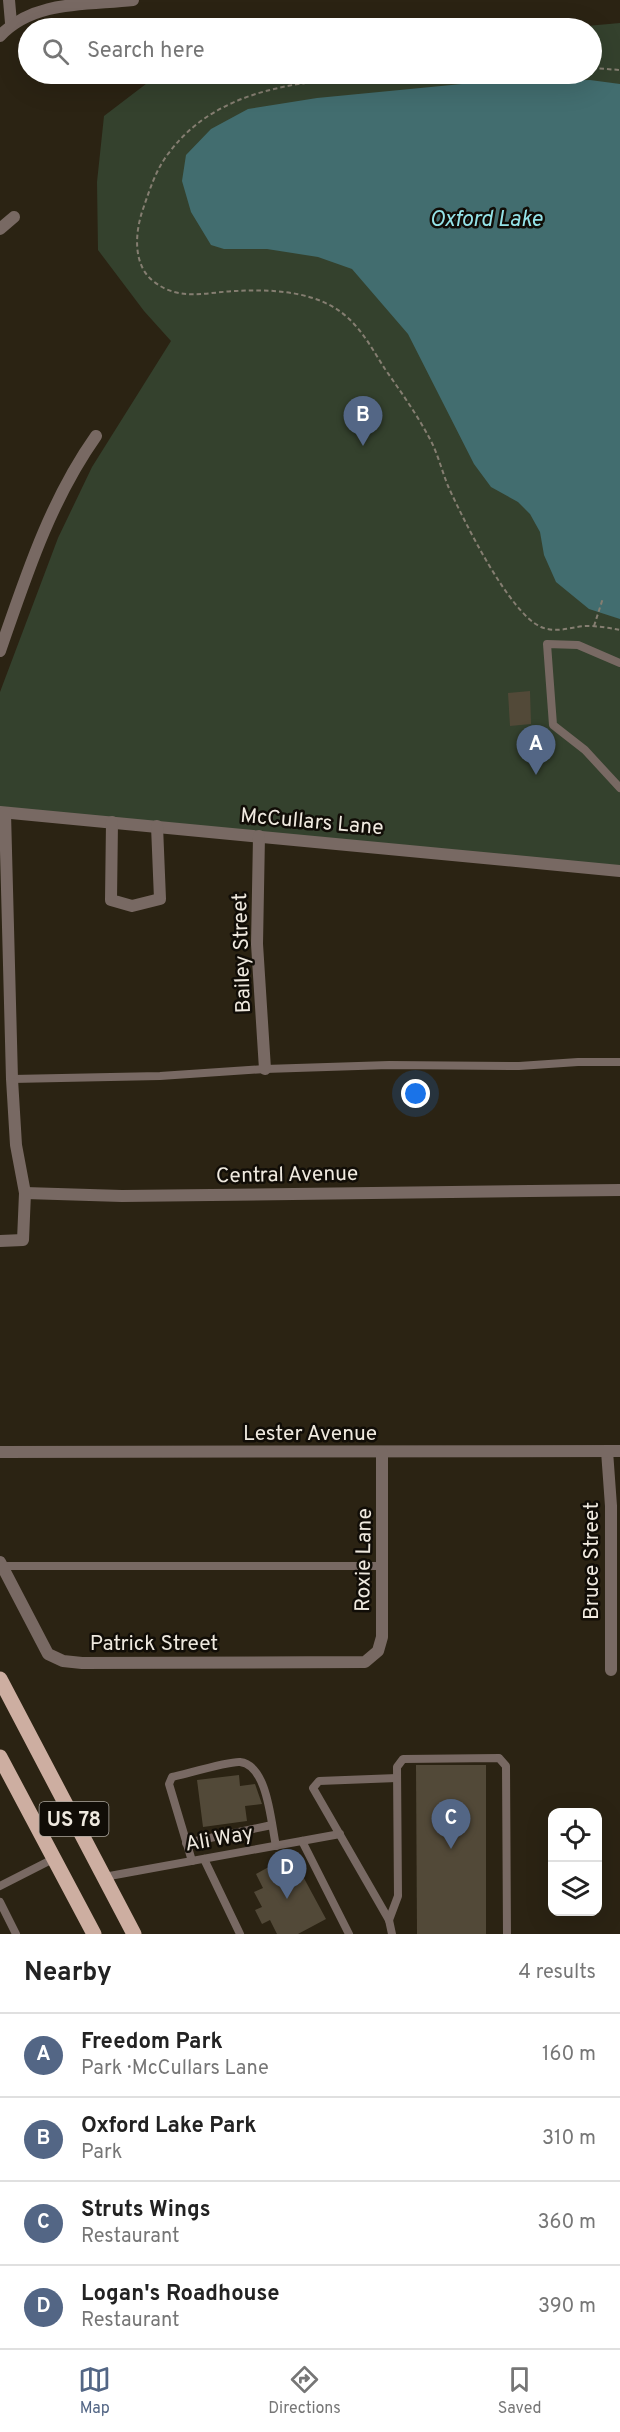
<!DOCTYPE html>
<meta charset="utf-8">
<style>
:root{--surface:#fff;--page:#f2f2f2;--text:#222;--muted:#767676;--line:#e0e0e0;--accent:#536685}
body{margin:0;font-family:Overpass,sans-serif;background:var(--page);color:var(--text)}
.controls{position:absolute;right:18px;bottom:18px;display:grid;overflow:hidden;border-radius:12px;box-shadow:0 6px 24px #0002}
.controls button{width:54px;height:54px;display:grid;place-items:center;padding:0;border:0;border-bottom:2px solid var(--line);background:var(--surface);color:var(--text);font:30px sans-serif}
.you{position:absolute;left:416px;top:1094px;width:21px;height:21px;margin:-15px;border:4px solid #fff;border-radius:50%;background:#1a73e8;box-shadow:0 0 0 9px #1a73e833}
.badge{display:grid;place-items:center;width:39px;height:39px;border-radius:50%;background:var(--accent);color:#fff;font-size:20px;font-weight:700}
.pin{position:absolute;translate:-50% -50px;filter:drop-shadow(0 2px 3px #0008)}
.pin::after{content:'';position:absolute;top:32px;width:21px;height:18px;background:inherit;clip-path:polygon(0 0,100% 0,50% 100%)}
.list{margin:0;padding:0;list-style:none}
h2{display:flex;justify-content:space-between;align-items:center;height:78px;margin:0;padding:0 24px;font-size:26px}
h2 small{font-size:20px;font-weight:400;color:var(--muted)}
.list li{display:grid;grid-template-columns:39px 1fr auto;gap:18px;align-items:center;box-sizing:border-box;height:84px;padding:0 24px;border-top:2px solid var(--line)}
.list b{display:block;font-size:22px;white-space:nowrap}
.list p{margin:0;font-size:20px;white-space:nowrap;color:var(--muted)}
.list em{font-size:20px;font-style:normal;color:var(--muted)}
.icon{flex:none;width:33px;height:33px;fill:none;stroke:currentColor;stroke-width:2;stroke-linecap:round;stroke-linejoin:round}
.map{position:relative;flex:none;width:620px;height:1934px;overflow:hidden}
.search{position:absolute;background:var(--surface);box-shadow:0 6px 24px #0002;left:18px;right:18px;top:18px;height:66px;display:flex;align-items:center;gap:15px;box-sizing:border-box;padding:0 21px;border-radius:33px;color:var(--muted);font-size:22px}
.sheet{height:414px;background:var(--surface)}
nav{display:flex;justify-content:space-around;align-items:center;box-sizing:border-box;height:84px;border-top:2px solid var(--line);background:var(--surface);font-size:16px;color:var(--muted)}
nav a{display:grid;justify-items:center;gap:3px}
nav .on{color:var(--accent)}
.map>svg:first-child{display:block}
.green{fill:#34412d}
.water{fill:#426d6f}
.building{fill:#524938}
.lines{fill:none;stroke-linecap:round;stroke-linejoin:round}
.path{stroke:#857e71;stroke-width:2;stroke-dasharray:4.5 3;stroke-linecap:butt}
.lane{stroke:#786963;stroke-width:8}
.street{stroke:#786963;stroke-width:12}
.primary{stroke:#cdaea1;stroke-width:15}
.labels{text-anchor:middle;stroke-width:5;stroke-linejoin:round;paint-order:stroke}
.shield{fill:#110d07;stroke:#aca79e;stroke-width:1.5}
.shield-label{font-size:20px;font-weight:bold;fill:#efe9df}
.street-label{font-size:21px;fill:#efe9df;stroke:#110d07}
.water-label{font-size:22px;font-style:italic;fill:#95e3e8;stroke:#110d07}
</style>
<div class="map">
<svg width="620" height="1934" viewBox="0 0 620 1934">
<rect width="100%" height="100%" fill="#2b2313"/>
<polygon class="green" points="620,23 620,871 0,812 0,692 58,538 92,467 171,341 144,311 98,250 97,182 104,116 159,74 592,74 592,28 564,28"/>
<polygon class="water" points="590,80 620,84 620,619 589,609 556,582 544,555 540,532 530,514 518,502 491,487 474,464 408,334 352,269 318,257 267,249 224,249 211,245 191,212 182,181 186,155 211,129 248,109 317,98 472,83"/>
<g class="building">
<polygon points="530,691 531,724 510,726 508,693"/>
<polygon points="416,1765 486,1765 486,1934 417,1934"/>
<polygon points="239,1775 240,1786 255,1784 262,1804 245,1806 247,1821 203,1827 197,1780"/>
<polygon points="285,1858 293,1872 299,1869 326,1919 298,1934 277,1934 270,1920 262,1924 255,1910 262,1907 254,1892 263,1888 256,1874"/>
</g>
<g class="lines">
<g class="path">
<polyline points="592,68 620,70"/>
<path d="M419 74C333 80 225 76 168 154 155 171 149 192 142 212 135 234 133 265 153 281 179 302 207 292 236 291 273 289 318 291 347 317 363 331 374 352 385 369 401 392 418 416 431 441 438 455 442 471 448 486 463 519 509 613 541 627 558 634 572 626 588 626 599 626 610 628 620 630"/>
<polyline points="594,626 603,598"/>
</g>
<g class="lane">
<polyline points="620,663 578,645 547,644 553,725 585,750 620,788"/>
<polyline points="12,1079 160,1076 265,1069 389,1065 519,1066 578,1062 620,1062"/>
<polyline points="2,1566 383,1566"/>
<polyline points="302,1841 349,1934"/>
<polyline points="186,1843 272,1825"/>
<polyline points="204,1859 240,1934"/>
<path d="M192 1861 169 1784 172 1777C186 1774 229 1761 240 1762 268 1765 271 1824 276 1846"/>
<polyline points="104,1877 340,1834"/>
<polyline points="0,1886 55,1858"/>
<polyline points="0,1902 16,1934"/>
<polyline points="389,1920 398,1896 397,1767 403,1759 499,1758 506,1766 507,1934"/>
<polyline points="392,1934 389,1920 313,1788 319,1781 397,1778"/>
</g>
<g class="street">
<polyline points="9,0 11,23"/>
<path d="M0 36C33 0 88 5 133 0"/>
<polyline points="0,229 14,217"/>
<path d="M0 651C26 576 50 501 96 436"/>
<polyline points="0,812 620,871"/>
<polyline points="112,822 111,900 132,906 160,899 157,826"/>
<polyline points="259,836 257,944 265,1069"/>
<polyline points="25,1193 122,1196 620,1190"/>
<polyline points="0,1241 23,1240 25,1193 16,1145 12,1079 5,813"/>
<polyline points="607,1451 611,1506 611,1670"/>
<polyline points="0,1452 620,1451"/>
<polyline points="0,1562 48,1654 63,1661 82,1663 365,1662 378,1651 382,1637 382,1452"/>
</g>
<g class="primary">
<polyline points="0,1679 134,1934"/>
<polyline points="0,1757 94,1934"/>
</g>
</g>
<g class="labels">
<rect class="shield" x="39.5" y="1802" width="69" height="34" rx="4.5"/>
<g class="shield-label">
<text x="74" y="1826">US 78</text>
</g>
<g class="street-label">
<text transform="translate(312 821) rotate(5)" y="7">McCullars Lane</text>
<text transform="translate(241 953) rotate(-92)" y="7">Bailey Street</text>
<text transform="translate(287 1174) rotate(-1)" y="7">Central Avenue</text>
<text x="310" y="1440">Lester Avenue</text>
<text transform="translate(363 1560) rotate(-89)" y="7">Roxie Lane</text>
<text transform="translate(591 1561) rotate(-90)" y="7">Bruce Street</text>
<text x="154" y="1650">Patrick Street</text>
<text transform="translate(219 1838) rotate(-10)" y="7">Ali Way</text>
</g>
<g class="water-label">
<text x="486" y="226">Oxford Lake</text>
</g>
</g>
</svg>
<div class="controls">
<button><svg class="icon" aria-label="locate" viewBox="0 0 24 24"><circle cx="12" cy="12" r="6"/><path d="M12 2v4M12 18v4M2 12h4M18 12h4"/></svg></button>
<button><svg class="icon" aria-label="layers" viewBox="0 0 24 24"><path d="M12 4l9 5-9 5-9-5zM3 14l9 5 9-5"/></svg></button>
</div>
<div class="you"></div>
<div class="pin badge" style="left:536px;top:775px">A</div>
<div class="pin badge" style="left:363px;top:446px">B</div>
<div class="pin badge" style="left:451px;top:1849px">C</div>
<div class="pin badge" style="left:287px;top:1899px">D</div>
<div class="search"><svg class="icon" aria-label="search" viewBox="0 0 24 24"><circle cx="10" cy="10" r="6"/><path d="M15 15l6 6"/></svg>Search here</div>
</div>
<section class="sheet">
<h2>Nearby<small>4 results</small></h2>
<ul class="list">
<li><span class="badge">A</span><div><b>Freedom Park</b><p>Park · McCullars Lane</p></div><em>160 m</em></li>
<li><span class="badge">B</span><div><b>Oxford Lake Park</b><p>Park</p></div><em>310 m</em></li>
<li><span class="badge">C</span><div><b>Struts Wings</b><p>Restaurant</p></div><em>360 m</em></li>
<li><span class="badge">D</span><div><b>Logan's Roadhouse</b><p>Restaurant</p></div><em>390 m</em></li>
</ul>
</section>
<nav>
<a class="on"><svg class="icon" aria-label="map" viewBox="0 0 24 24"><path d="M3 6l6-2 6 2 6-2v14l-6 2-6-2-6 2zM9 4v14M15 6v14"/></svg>Map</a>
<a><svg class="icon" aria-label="directions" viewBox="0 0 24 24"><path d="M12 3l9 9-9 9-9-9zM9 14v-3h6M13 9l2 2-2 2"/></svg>Directions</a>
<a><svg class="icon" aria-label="saved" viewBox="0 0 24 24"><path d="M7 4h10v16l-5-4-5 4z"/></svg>Saved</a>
</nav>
